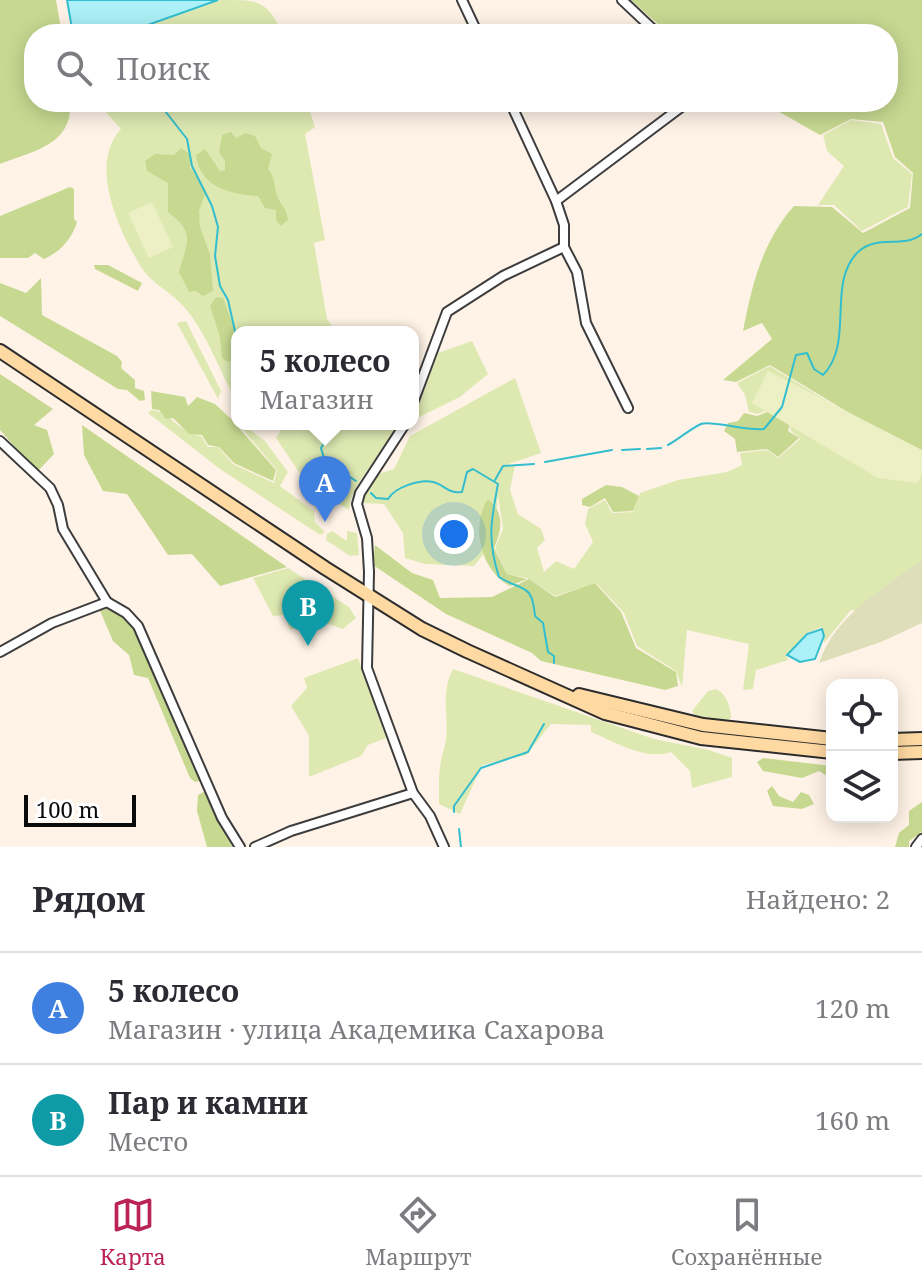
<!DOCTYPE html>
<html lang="ru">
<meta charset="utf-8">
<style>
:root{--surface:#fff;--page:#f2f2f3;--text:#2b2b33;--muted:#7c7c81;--line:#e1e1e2;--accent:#bb2256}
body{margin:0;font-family:"Noto Serif",serif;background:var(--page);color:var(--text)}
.controls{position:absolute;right:24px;bottom:24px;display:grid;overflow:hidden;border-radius:16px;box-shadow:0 4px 20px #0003}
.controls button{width:72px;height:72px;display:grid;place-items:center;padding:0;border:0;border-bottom:2px solid var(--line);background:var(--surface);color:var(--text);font:40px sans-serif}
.scale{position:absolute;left:24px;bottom:20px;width:112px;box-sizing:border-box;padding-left:8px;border:4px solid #0a0a0a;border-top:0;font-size:22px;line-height:28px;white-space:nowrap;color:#0a0a0a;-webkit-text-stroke:6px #fff;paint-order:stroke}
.you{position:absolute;left:454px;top:534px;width:28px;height:28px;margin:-20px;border:6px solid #fff;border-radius:50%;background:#1a73e8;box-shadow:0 0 0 12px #1a73e833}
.badge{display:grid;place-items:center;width:52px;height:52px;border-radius:50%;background:var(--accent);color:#fff;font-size:26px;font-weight:700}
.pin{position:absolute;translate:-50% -66px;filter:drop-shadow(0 2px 4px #0008)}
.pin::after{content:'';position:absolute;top:42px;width:28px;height:24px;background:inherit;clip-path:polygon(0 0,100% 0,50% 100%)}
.popup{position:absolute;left:231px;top:326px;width:188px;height:104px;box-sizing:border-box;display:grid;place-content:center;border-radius:16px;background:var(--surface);filter:drop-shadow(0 2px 6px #0005);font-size:26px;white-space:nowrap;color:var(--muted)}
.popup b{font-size:30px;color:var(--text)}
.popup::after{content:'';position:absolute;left:50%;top:100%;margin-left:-16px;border:16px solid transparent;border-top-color:var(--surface)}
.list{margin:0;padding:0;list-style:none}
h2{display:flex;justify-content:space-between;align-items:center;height:104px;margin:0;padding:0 32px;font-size:34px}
h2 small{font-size:26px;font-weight:400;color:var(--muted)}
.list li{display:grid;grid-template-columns:52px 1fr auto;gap:24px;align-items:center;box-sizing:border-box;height:112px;padding:0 32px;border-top:2px solid var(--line)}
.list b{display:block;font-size:30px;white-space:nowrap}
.list p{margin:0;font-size:26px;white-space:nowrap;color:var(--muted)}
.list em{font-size:26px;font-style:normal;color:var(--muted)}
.icon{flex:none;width:44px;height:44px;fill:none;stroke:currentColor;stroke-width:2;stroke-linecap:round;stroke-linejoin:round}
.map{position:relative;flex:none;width:922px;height:847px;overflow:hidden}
.search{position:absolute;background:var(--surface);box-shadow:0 4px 20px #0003;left:24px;right:24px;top:24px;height:88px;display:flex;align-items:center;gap:20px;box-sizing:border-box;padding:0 28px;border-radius:32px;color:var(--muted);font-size:30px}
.sheet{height:328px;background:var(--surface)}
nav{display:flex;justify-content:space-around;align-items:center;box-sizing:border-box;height:112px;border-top:2px solid var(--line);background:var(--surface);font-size:22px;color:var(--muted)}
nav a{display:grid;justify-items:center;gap:4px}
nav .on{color:var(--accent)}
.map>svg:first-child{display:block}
.green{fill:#dee9b2}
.forest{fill:#c7d991}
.cemetery{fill:#dedfba}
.pitch{fill:#edf0c4}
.water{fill:#acf1f7;stroke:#32bece;stroke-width:2}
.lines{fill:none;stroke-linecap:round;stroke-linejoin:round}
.stream{stroke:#32bece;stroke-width:2}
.minor-casing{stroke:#3d3d3d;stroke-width:12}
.secondary-casing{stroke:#2c2c2c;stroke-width:16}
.minor{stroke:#fff;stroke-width:8}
.secondary{stroke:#ffd9a2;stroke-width:12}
</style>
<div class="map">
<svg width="922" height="847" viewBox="0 0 922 847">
<rect width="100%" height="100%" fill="#fff3e7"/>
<g class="green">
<path d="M221 0C260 0 266 0 283 34H125Z"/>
<path d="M97 102H307L315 127 305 134 325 240 314 243 327 319 336 332H237V403C222 375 205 330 184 307 172 293 153 284 143 270 120 234 87 165 121 129Z"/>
<polygon points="851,120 881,124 893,158 912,174 908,207 862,231 834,205 818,205 844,166 827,151 823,135"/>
<polygon points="186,321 221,391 218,399 177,323"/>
<polygon points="472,341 488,374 460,397 413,420 438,353"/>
<polygon points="770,366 922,459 922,564 857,611 851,610 824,643 822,627 807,633 786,655 788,660 756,670 753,689 743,690 749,644 687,630 682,687 676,671 637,646 624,613 596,583 555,596 527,578 507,574 495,548 503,529 498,495 494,541 474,566 425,564 405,558 403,533 384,504 360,503 378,474 394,469 410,436 515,378 541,453 506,465 515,465 510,490 518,514 541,529 545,540 537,548 544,572 556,561 574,569 593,542 585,524 588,509 605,500 612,513 633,512 640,493 678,480 727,472 742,465 740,453 767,450 778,458 800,439 790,430 792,420 771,409 757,414 749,412 745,395 737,383"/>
<path d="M151 410C170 411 180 434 201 436L208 447H218L233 464 274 483 277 470 238 424H242L265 441 288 472 280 486 314 511 315 522 325 532 320 535 220 469 148 413Z"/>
<path d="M285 424H395L397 427C384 456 352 479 349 510L307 484 276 438Z"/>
<polygon points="332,531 347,541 347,531 357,533 359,555 350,556 326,540 327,534"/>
<polygon points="288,568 349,607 356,618 343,629 312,618 290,630 285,615 273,616 253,578"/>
<polygon points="358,658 386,738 368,745 361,756 309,777 309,736 291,706 307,688 304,678"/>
<path d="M453 669 654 739 709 750 732 758V777L692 788 690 771 671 752C646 761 615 742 591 732V725L551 724 526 755 482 765 460 814 439 804C439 784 438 767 444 749 452 721 438 698 453 669Z"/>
<path d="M716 689C726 693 731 708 731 718L726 722 696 716 692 711 708 691Z"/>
</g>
<g class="forest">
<path d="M0 0H56L62 34H34V102H70C73 145 33 151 0 164Z"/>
<path d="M631 0H922V457L770 365 736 382 723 380 772 339 762 323 743 331C752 285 762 242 794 206L832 207 863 233 910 208 913 173 895 157 883 122 851 119 820 135 762 102H888V34H669Z"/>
<path d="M231 132 236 138 245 133 255 136 261 148 272 154 268 169C276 179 273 185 277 195 280 205 287 208 288 220L281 226 276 220V210L265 208 258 196C232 195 199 187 196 155L205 149 220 171 225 170V161L219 152 222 135Z"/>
<path d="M181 148 191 155 190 167 206 192 199 211 200 227 210 254 213 291 203 296 196 291 189 292 179 272C187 242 196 233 168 212V183L147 171 145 161 155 154 174 155Z"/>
<path d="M70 187 74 189V219L77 222C72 239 60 252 44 259L35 253 28 258H0V216Z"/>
<polygon points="94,265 108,265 142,283 138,291 95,269"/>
<polygon points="41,278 42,315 117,356 122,362 121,368 135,380 135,388 144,391 145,400 140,401 127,390 118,389 0,316 0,283 26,293"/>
<polygon points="216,297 223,298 237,335 236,359 228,362 222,358 220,337 210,306"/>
<polygon points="0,374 53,409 34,425 47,430 54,454 37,472 0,430"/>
<polygon points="151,391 185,397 188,406 197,397 215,404 231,419 276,470 273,481 234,463 219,447 208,445 202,435 189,434 173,418 166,419 159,410 152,409"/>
<polygon points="772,410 791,422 788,431 799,438 778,457 767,449 737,452 735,439 724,431 728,423 738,421 744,413 757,416"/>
<polygon points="82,425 287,567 220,586 192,554 168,555 127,494 103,491 84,455"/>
<polygon points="606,485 622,487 639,496 633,511 613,512 605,498 590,507 582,505 582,499"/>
<path d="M488 499C505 513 502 530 494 548L507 574 527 579 510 586C481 571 470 526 488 499Z"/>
<polygon points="375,545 412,573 433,580 440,598 492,597 529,579 555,597 595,583 621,612 636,648 676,672 678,686 665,690 541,661 532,653 446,614 373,565"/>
<polygon points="108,605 128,618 137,630 203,780 195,782 190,778 148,678 134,675 129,655 113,641 98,606"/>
<polygon points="763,758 832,766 832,771 827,776 819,771 802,778 763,771 757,762"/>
<polygon points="772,786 779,796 793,802 801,792 809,795 814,804 802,809 773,806 767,791"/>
<polygon points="209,789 232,847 207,847 197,811 198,795"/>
<polygon points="922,802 922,832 909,841 909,847 895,847 899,833 909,825 909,811"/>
</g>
<path class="cemetery" d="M922 560V623L881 642 819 663C835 615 883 589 922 560Z"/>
<g class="pitch">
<polygon points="152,202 173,247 149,258 128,213"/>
<polygon points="768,371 922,450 922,473 918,483 878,478 752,403"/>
</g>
<g class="water">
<polygon points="67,0 218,0 128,32 73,34"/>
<polygon points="822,629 824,636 815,659 800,662 787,655 807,634"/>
</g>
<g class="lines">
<g class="stream">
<polyline points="158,102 187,139 192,166 212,206 218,227 215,256 220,286 228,300 237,340"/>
<polyline points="308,424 324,443 321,448 324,458 338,475 344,473 356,481"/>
<path d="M668 445C679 439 690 429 701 424 711 420 746 431 764 429L782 407 796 355 807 353 814 369 823 375C855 343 826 283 858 252 877 234 904 249 922 234"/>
<polyline points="647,449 661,448"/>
<polyline points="622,450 640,449"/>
<polyline points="545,462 612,450"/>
<polyline points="495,480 503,466 534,464"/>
<path d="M371 493 376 498 388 499C395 487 420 479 433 482 445 485 448 494 462 492L467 472 473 469 498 484C491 520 487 540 499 577 523 592 532 582 535 616L543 623 548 652 554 656V663"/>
<polyline points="454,812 454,806 481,768 528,752 544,724"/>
<polyline points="459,829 461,847"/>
</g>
<defs>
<g id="minor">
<polyline points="462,0 478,34"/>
<polyline points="622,0 658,34"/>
<polyline points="510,102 556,201 688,102"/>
<polyline points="320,105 330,102"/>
<polyline points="556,201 564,225 564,247 577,272 586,323 628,408"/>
<polyline points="413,403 447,312 503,276 564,247"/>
<polyline points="405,424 360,493 357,504 367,538 369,572 367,668 413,793 430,816 444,847"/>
<polyline points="0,441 50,488 58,505 63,529 107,602 126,613 138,626 222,818 240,847"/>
<polyline points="0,652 52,623 107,602"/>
<polyline points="255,847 291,831 413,793"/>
<polyline points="916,847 922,839"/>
</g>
<g id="secondary">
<polyline points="0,351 325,568 422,629 467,651 605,713 701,738 832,752"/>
<polyline points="579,695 703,725 832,739"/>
<polyline points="892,740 922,739"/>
<polyline points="892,753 922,752"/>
</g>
</defs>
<use href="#minor" class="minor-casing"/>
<use href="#secondary" class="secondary-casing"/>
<use href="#minor" class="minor"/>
<use href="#secondary" class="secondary"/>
</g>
</svg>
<div class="controls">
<button><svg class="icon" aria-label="locate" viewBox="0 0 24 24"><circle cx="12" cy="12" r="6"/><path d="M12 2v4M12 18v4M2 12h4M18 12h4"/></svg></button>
<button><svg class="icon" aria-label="layers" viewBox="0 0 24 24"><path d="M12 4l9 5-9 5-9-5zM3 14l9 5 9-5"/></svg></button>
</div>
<div class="scale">100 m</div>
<div class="you"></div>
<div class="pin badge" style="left:325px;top:522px;background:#3f7fe0">A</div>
<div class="popup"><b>5 колесо</b>Магазин</div>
<div class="pin badge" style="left:308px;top:646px;background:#0f9aa8">B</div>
<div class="search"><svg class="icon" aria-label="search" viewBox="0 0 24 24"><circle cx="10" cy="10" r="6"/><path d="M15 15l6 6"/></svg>Поиск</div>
</div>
<section class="sheet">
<h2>Рядом<small>Найдено: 2</small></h2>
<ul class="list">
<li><span class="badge" style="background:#3f7fe0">A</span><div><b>5 колесо</b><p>Магазин · улица Академика Сахарова</p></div><em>120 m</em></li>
<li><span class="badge" style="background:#0f9aa8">B</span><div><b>Пар и камни</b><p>Место</p></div><em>160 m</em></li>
</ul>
</section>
<nav>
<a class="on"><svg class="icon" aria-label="map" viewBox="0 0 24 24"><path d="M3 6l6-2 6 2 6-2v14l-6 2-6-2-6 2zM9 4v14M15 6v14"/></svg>Карта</a>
<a><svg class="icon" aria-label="directions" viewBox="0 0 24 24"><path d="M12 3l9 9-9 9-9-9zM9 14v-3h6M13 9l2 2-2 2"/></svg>Маршрут</a>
<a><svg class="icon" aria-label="saved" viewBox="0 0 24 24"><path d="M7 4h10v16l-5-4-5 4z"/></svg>Сохранённые</a>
</nav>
